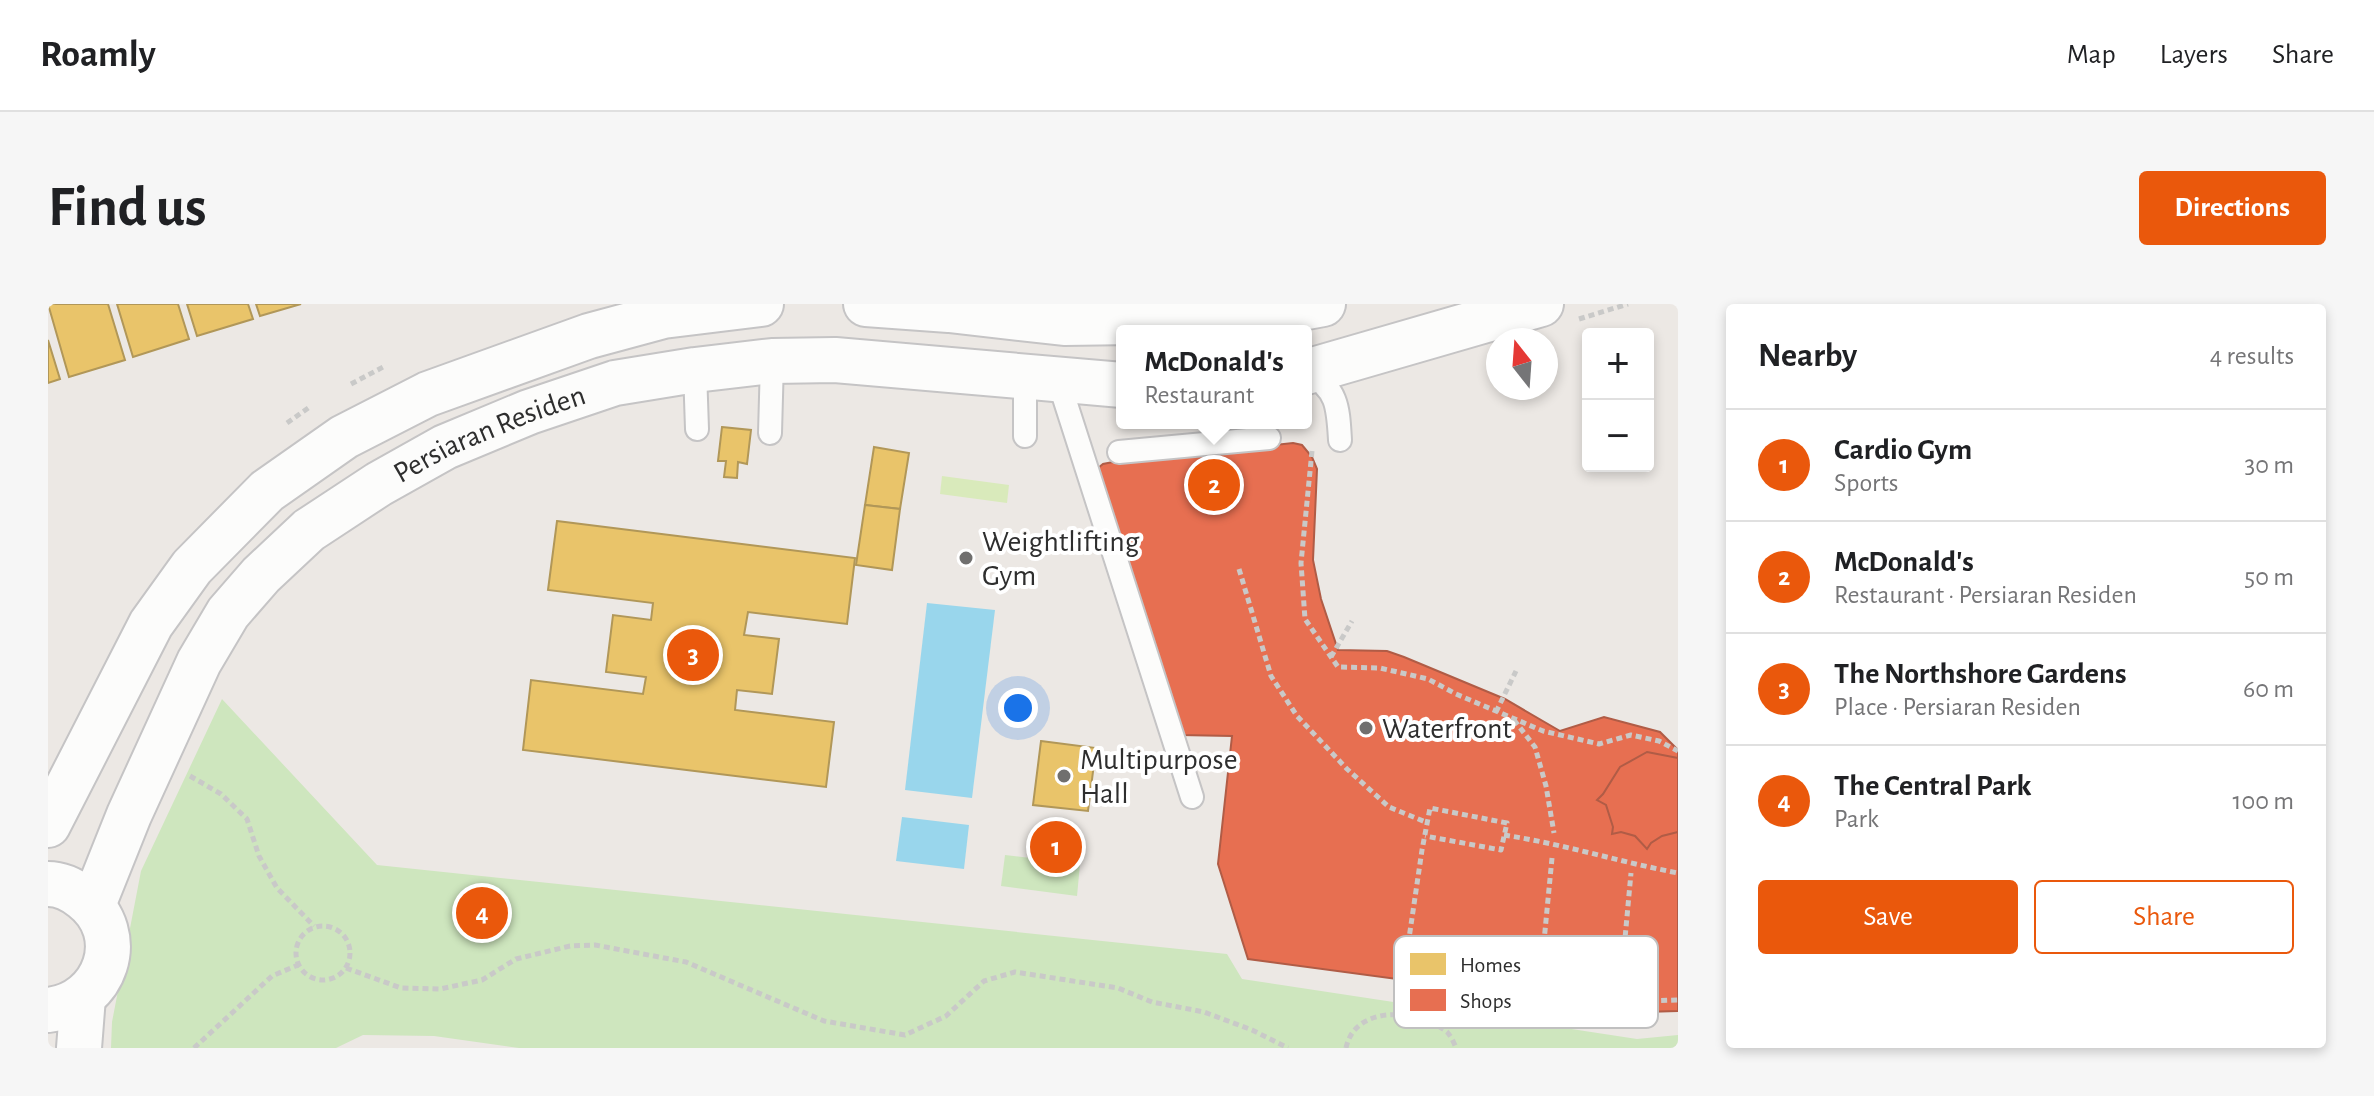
<!DOCTYPE html>
<meta charset="utf-8">
<style>
:root{--surface:#fff;--page:#f6f6f6;--text:#202124;--muted:#757577;--line:#e0e0e0;--accent:#ea580c}
body{margin:0;font-family:"Alegreya Sans",sans-serif;background:var(--page);color:var(--text)}
.controls{position:absolute;right:24px;top:24px;display:grid;overflow:hidden;border-radius:8px;box-shadow:0 4px 12px #0003}
.controls button{width:72px;height:72px;display:grid;place-items:center;padding:0;border:0;border-bottom:2px solid var(--line);background:var(--surface);color:var(--text);font:40px sans-serif}
.compass{position:absolute;left:1438px;top:24px;width:72px;height:72px;border-radius:50%;background:var(--surface);box-shadow:0 4px 12px #0003;rotate:343deg}
.you{position:absolute;left:970px;top:404px;width:28px;height:28px;margin:-20px;border:6px solid #fff;border-radius:50%;background:#1a73e8;box-shadow:0 0 0 12px #1a73e833}
.badge{display:grid;place-items:center;width:52px;height:52px;border-radius:50%;background:var(--accent);color:#fff;font-size:26px;font-weight:700}
.pin{position:absolute;translate:-50% -50%;border:4px solid #fff;box-shadow:0 2px 8px #0006}
.popup{position:absolute;left:1068px;top:21px;width:196px;height:104px;box-sizing:border-box;display:grid;place-content:center;border-radius:8px;background:var(--surface);filter:drop-shadow(0 2px 6px #0005);font-size:26px;white-space:nowrap;color:var(--muted)}
.popup b{font-size:30px;color:var(--text)}
.popup::after{content:'';position:absolute;left:50%;top:100%;margin-left:-16px;border:16px solid transparent;border-top-color:var(--surface)}
.list{margin:0;padding:0;list-style:none}
h2{display:flex;justify-content:space-between;align-items:center;height:104px;margin:0;padding:0 32px;font-size:34px}
h2 small{font-size:26px;font-weight:400;color:var(--muted)}
.list li{display:grid;grid-template-columns:52px 1fr auto;gap:24px;align-items:center;box-sizing:border-box;height:112px;padding:0 32px;border-top:2px solid var(--line)}
.list b{display:block;font-size:30px;white-space:nowrap}
.list p{margin:0;font-size:26px;white-space:nowrap;color:var(--muted)}
.list em{font-size:26px;font-style:normal;color:var(--muted)}
.actions{display:flex;gap:16px;padding:24px 32px}
.actions a{flex:1;padding:18px 0;border:2px solid var(--accent);border-radius:8px;text-align:center;font-size:28px;color:var(--accent)}
.actions .main{background:var(--accent);color:#fff}
.map{position:relative;flex:none;width:1630px;height:744px;overflow:hidden;border-radius:8px}
header{display:flex;align-items:center;gap:48px;box-sizing:border-box;height:112px;padding:0 40px;background:var(--surface);border-bottom:2px solid var(--line)}
header strong{font-size:38px}
nav{display:flex;gap:44px;margin-inline-start:auto;font-size:28px}
.intro{display:flex;align-items:center;justify-content:space-between;box-sizing:border-box;height:192px;padding:0 48px}
h1{margin:0;font-size:56px}
.button{padding:20px 36px;border-radius:8px;background:var(--accent);color:#fff;font-size:28px;font-weight:700}
main{display:flex;gap:48px;padding:0 48px}
aside{flex:1;background:var(--surface);border-radius:8px;box-shadow:0 4px 12px #0003}
.map>svg:first-child{display:block}
.green{fill:#cee6be}
.pitch{fill:#d9eabb}
.water{fill:#99d6ec}
.homes{fill:#e9c46a;stroke:#b19758;stroke-width:2}
.shops{fill:#e76f51;stroke:#b05c46;stroke-width:2}
.lines{fill:none;stroke-linecap:round;stroke-linejoin:round}
.service-casing{stroke:#c5c4c5;stroke-width:26}
.tertiary-casing{stroke:#c5c4c5;stroke-width:48}
.path{stroke:#c9c9c8;stroke-width:5;stroke-dasharray:6 4;stroke-linecap:butt}
.service{stroke:#fcfcfb;stroke-width:22}
.tertiary{stroke:#fcfcfb;stroke-width:44}
.poi-dot{fill:#706f6e;stroke:#fff;stroke-width:3}
.labels{text-anchor:middle;stroke-width:8;stroke-linejoin:round;paint-order:stroke}
.street-label{font-size:30px;fill:#2e2e2e;stroke:#fff}
.poi-label{font-size:30px;fill:#2e2e2e;stroke:#fff;text-anchor:start}
.key{fill:#fff;stroke:#c0c0c0;stroke-width:2}
.key-label{font-size:22px;fill:#2e2e2e}
</style>
<header>
<strong>Roamly</strong>
<nav><a>Map</a><a>Layers</a><a>Share</a></nav>
</header>
<div class="intro"><h1>Find us</h1><a class="button">Directions</a></div>
<main>
<div class="map">
<svg width="1630" height="744" viewBox="0 0 1630 744">
<rect width="100%" height="100%" fill="#ece8e4"/>
<g class="green">
<polygon points="174,395 329,561 1179,650 1194,675 1589,735 1630,731 1630,744 471,744 386,732 315,731 288,744 63,744 64,718 93,567"/>
<polygon points="957,551 1032,560 1029,592 953,582"/>
</g>
<polygon class="pitch" points="894,172 961,181 959,199 892,190"/>
<g class="water">
<polygon points="879,299 947,306 924,494 857,486"/>
<polygon points="854,513 921,521 916,565 848,557"/>
</g>
<g class="homes">
<polygon points="0,0 60,0 77,56 21,73"/>
<polygon points="69,0 130,0 141,35 85,53"/>
<polygon points="139,0 200,0 205,15 149,32"/>
<polygon points="208,0 253,0 212,12"/>
<polygon points="0,36 12,75 0,79"/>
<polygon points="674,123 703,126 699,160 690,158 689,174 676,173 678,157 670,157"/>
<polygon points="826,143 861,149 852,205 817,201"/>
<polygon points="817,201 852,205 844,266 808,261"/>
<polygon points="509,217 807,254 799,320 700,308 696,331 731,335 724,390 689,386 687,406 786,418 778,483 475,446 483,376 595,390 598,373 558,368 565,311 603,316 605,299 500,286"/>
<polygon points="993,437 1048,444 1040,507 985,501"/>
</g>
<g class="shops">
<polygon points="1245,139 1254,141 1264,153 1269,165 1265,256 1273,295 1290,346 1339,347 1356,353 1457,395 1512,427 1556,413 1612,428 1630,446 1630,707 1596,708 1200,655 1170,560 1184,432 1132,431 1050,164 1055,160 1065,158"/>
<polygon points="1599,448 1630,454 1630,528 1614,532 1603,539 1599,545 1587,532 1573,528 1564,530 1565,523 1558,501 1549,496 1555,490 1572,463"/>
</g>
<g class="lines">
<defs>
<g id="service">
<polyline points="647,66 649,125"/>
<path d="M1260 68C1290 86 1290 103 1292 136"/>
<polyline points="977,72 977,132"/>
<polyline points="1010,75 1144,493"/>
<polyline points="722,129 724,57"/>
<polyline points="1071,148 1221,134"/>
</g>
<g id="tertiary">
<polyline points="818,0 901,6 1016,19 1158,17 1210,12 1275,0"/>
<polyline points="1258,68 1493,0"/>
<polyline points="0,521 103,320 144,263 219,187 296,133 380,90 541,32 615,12 713,0"/>
<path d="M0 580C13 580 25 586 35 594 82 630 58 700 0 706"/>
<path id="s1" d="M45 601 81 511 151 358 180 309 213 271 261 226 331 180 397 143 481 108 567 79 647 66 724 57 787 56 1074 81"/>
<polyline points="31,744 35,693"/>
</g>
</defs>
<use href="#service" class="service-casing"/>
<use href="#tertiary" class="tertiary-casing"/>
<g class="path">
<polyline points="1531,15 1580,0"/>
<polyline points="303,80 337,62"/>
<polyline points="1478,84 1482,95"/>
<polyline points="239,119 263,102"/>
<polyline points="1264,147 1253,259 1257,315 1290,363 1332,364 1380,375 1408,390 1495,427 1551,440 1583,431 1611,437 1630,447"/>
<polyline points="1191,265 1223,372 1249,412 1299,465 1341,503 1380,519"/>
<polyline points="1283,353 1304,317"/>
<polyline points="1448,408 1468,367"/>
<polyline points="1466,416 1487,443 1498,482 1506,529"/>
<polyline points="142,472 173,490 199,515 211,552 229,584 266,622"/>
<path d="M1456 531C1515 540 1572 558 1630 569"/>
<polyline points="1504,554 1494,658 1574,667 1583,569"/>
<circle cx="275" cy="649" r="27"/>
<polyline points="298,664 353,684 392,685 434,676 468,655 522,642 547,641 638,658 776,717 857,731 898,712 936,677 967,668 1070,684 1104,698 1156,708 1204,726 1240,744"/>
<polyline points="1355,667 1597,697 1630,696"/>
<polyline points="1350,709 1374,546 1382,504 1459,519 1453,546 1377,532"/>
<polyline points="146,744 224,672 250,661"/>
<path d="M1298 744C1307 700 1370 705 1399 728 1403 732 1406 739 1408 744"/>
</g>
<use href="#service" class="service"/>
<use href="#tertiary" class="tertiary"/>
</g>
<g class="poi-dot">
<circle cx="918" cy="254" r="8"/>
<circle cx="1318" cy="424" r="8"/>
<circle cx="1016" cy="472" r="8"/>
</g>
<g class="labels">
<g class="street-label">
<text dy="10" stroke="none"><textPath href="#s1" startOffset="644">Persiaran Residen</textPath></text>
</g>
<g class="poi-label">
<text x="934" y="247">Weightlifting<tspan x="934" dy="34">Gym</tspan></text>
<text x="1334" y="434">Waterfront</text>
<text x="1032" y="465">Multipurpose<tspan x="1032" dy="34">Hall</tspan></text>
</g>
</g>
<rect x="1346" y="632" width="264" height="92" rx="12" class="key"/>
<rect x="1362" y="649" width="36" height="22" fill="#e9c46a"/>
<rect x="1362" y="685" width="36" height="22" fill="#e76f51"/>
<g class="key-label">
<text x="1412" y="668">Homes</text>
<text x="1412" y="704">Shops</text>
</g>
</svg>
<div class="controls">
<button>+</button>
<button>−</button>
</div>
<svg class="compass" viewBox="-18 -18 36 36"><path d="M0-13l5 13h-10z" fill="#e53935"/><path d="M0 13l5-13h-10z" fill="#757577"/></svg>
<div class="you"></div>
<div class="pin badge" style="left:1008px;top:543px">1</div>
<div class="pin badge" style="left:1166px;top:181px">2</div>
<div class="popup"><b>McDonald's</b>Restaurant</div>
<div class="pin badge" style="left:645px;top:351px">3</div>
<div class="pin badge" style="left:434px;top:609px">4</div>
</div>
<aside>
<h2>Nearby<small>4 results</small></h2>
<ul class="list">
<li><span class="badge">1</span><div><b>Cardio Gym</b><p>Sports</p></div><em>30 m</em></li>
<li><span class="badge">2</span><div><b>McDonald's</b><p>Restaurant · Persiaran Residen</p></div><em>50 m</em></li>
<li><span class="badge">3</span><div><b>The Northshore Gardens</b><p>Place · Persiaran Residen</p></div><em>60 m</em></li>
<li><span class="badge">4</span><div><b>The Central Park</b><p>Park</p></div><em>100 m</em></li>
</ul>
<div class="actions"><a class="main">Save</a><a>Share</a></div>
</aside>
</main>
